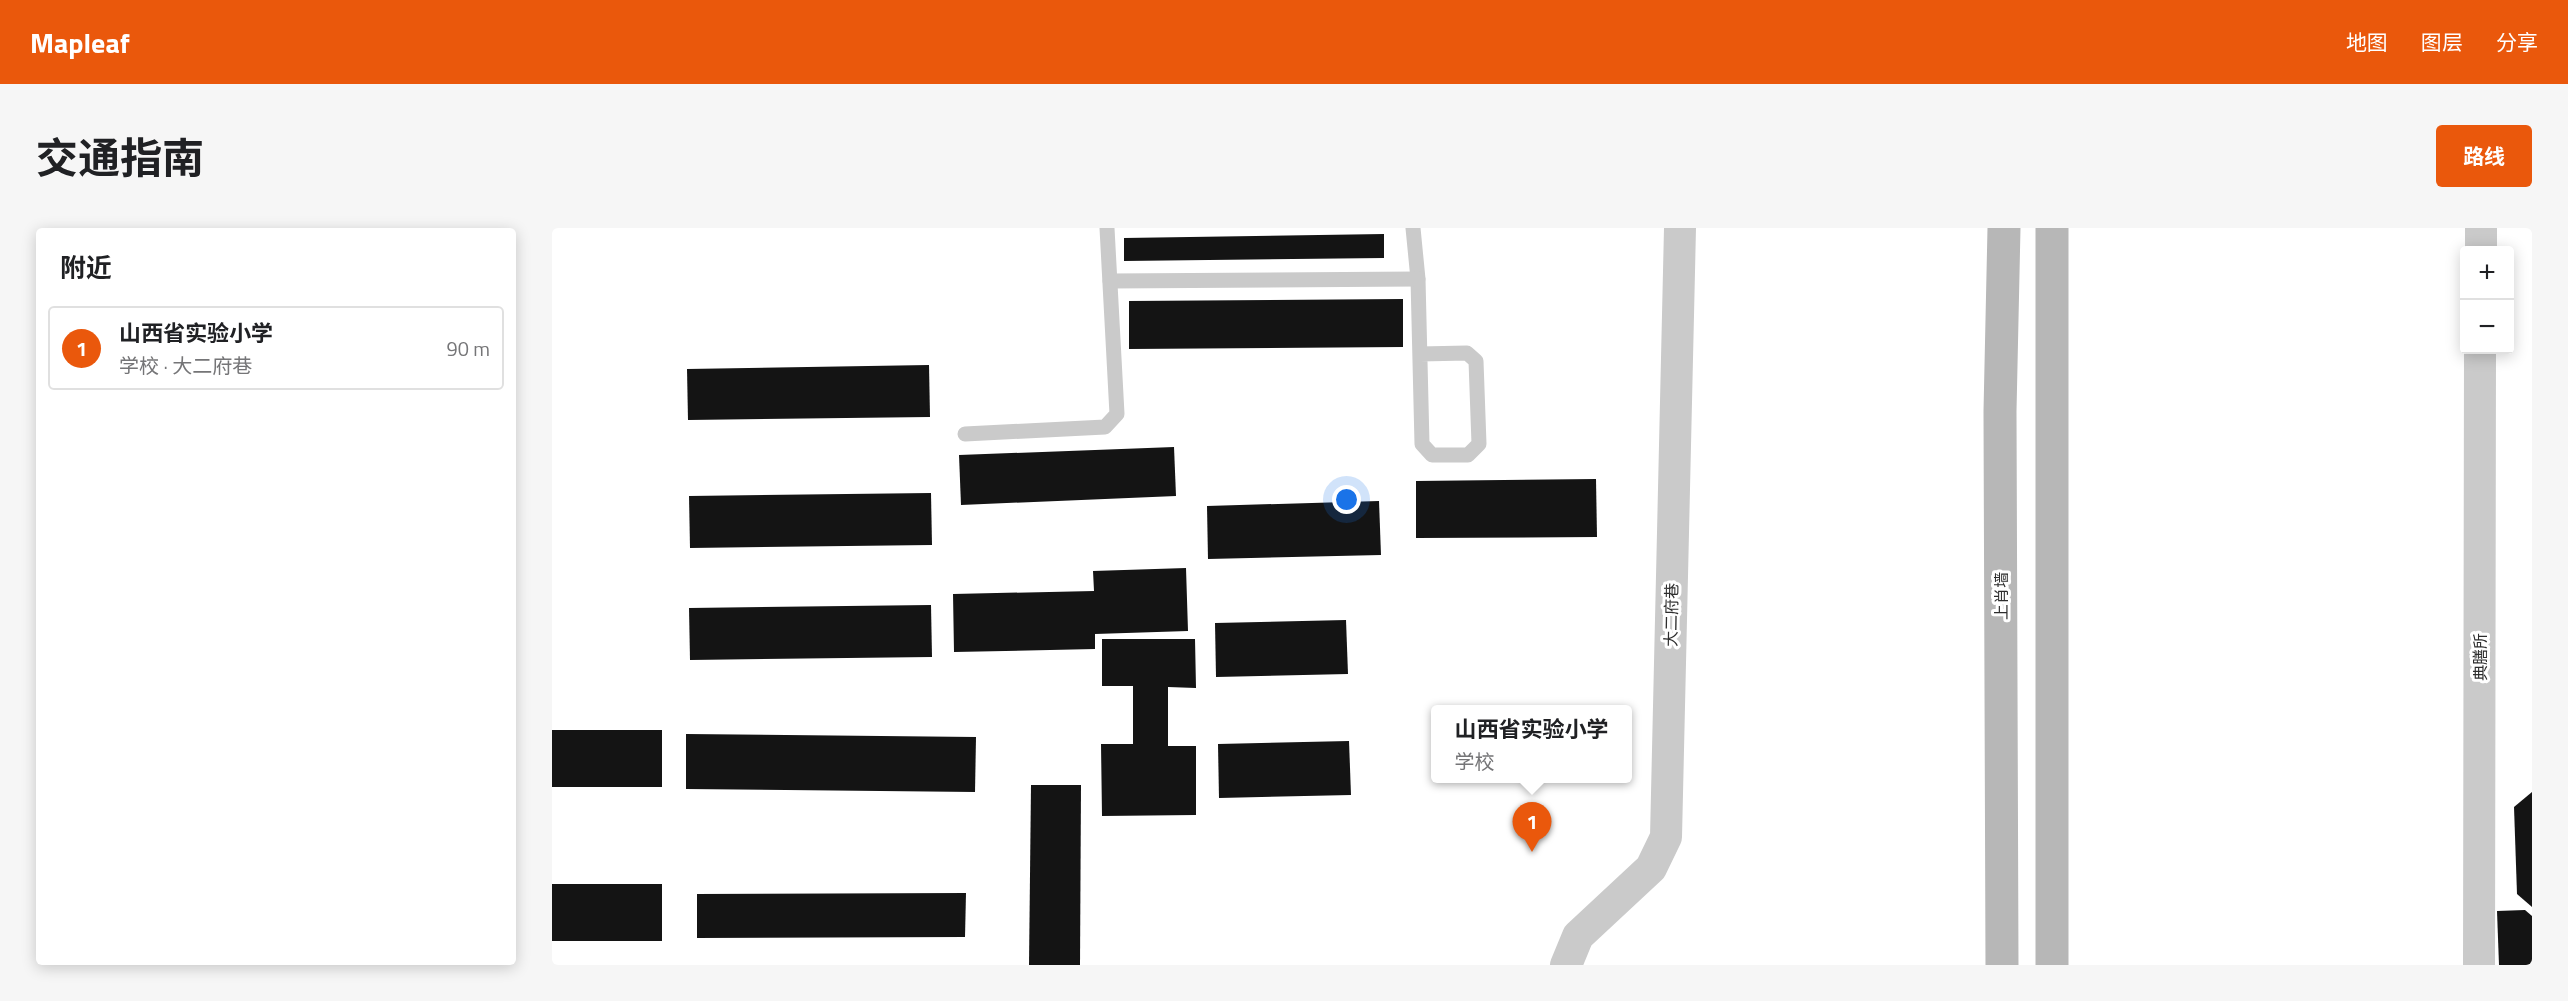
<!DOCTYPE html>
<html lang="zh">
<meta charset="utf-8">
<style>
:root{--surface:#fff;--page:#f6f6f6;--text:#202124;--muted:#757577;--line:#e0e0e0;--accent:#ea580c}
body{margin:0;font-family:"Titillium Web","Noto Sans SC",sans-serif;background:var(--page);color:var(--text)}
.controls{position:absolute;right:18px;top:18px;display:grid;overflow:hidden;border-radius:6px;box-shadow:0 3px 15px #0003}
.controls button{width:54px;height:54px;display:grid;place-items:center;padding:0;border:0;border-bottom:2px solid var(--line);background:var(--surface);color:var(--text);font:30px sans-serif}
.you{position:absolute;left:795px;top:272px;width:21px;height:21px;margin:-15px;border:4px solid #fff;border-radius:50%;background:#1a73e8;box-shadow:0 0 0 9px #1a73e833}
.badge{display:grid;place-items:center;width:39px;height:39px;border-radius:50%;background:var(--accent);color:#fff;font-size:20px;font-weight:700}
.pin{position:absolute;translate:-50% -50px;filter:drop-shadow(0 2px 3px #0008)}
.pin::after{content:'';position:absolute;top:32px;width:21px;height:18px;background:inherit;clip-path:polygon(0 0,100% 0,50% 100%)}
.popup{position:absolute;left:879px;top:477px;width:201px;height:78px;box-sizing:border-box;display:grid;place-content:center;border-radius:6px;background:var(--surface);filter:drop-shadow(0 2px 4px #0005);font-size:20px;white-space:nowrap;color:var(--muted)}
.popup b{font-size:22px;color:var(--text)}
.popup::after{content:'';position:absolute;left:50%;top:100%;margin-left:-12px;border:12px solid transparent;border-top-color:var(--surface)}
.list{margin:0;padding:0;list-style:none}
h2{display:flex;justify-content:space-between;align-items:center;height:78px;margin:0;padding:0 24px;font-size:26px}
h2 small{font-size:20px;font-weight:400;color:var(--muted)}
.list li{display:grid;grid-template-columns:39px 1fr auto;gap:18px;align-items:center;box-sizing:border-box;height:84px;margin:0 12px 12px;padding:0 12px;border:2px solid var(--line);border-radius:6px}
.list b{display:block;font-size:22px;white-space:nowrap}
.list p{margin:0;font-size:20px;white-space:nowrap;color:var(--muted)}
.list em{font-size:20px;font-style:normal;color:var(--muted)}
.map{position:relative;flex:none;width:1980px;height:737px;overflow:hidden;border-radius:6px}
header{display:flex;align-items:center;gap:36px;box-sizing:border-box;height:84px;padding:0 30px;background:var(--accent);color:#fff}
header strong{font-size:28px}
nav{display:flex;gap:33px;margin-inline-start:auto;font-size:21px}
.intro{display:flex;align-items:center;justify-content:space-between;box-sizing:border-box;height:144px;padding:0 36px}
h1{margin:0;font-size:42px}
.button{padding:15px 27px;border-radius:6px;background:var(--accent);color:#fff;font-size:21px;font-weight:700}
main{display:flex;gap:36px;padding:0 36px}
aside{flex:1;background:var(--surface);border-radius:6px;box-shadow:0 3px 15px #0003}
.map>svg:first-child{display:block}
.building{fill:#141414}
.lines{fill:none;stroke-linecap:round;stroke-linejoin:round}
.lane{stroke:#cacaca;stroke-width:15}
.street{stroke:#cacaca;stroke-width:32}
.secondary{stroke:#b7b7b7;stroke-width:33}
.labels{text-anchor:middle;stroke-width:6;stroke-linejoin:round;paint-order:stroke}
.street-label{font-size:16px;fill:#2d2d2d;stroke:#fff}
</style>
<header>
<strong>Mapleaf</strong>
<nav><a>地图</a><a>图层</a><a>分享</a></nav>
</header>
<div class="intro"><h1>交通指南</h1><a class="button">路线</a></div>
<main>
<aside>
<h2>附近<small></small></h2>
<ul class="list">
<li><span class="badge">1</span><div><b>山西省实验小学</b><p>学校 · 大二府巷</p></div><em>90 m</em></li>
</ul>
</aside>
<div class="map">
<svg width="1980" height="737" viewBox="0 0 1980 737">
<rect width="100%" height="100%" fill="#fff"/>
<g class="building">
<polygon points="832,6 832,30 572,33 572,10"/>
<polygon points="851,71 851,119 577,121 577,73"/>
<polygon points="377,137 378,189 136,192 135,141"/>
<polygon points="622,219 624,268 409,277 407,227"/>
<polygon points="1044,251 1045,309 864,310 864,253"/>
<polygon points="379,265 380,317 138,320 137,268"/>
<polygon points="827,273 829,327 656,331 655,278"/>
<polygon points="634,340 636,403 543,406 543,421 402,424 401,366 542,363 541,343"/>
<polygon points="379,377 380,429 138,432 137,380"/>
<polygon points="794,392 796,446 664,449 663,395"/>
<polygon points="550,411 643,411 644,460 616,459 616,518 644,518 644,587 550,588 549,516 581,516 581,458 550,458"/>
<rect x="0" y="502" width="110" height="57"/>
<polygon points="134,506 424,509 423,564 134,561"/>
<polygon points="797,513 799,567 667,570 666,516"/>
<polygon points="479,557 529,557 528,737 477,737"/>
<polygon points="1980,564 1980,679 1965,666 1962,579"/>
<rect x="0" y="656" width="110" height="57"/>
<polygon points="414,665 413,709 145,710 145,666"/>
<polygon points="1973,682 1980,688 1980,737 1947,737 1945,683"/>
</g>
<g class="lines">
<g class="lane">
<polyline points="861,0 866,51 870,216 880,227 916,227 927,216 924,133 915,125 868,126"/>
<polyline points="558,53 866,51"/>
<polyline points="413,206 553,199 565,186 555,0"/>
</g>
<g class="street">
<polyline points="1929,22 1929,0"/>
<polyline points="1014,737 1026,708 1099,640 1114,609 1128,0"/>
<polyline points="1927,737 1928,122"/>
</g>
<g class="secondary">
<polyline points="1500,0 1500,737"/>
<polyline points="1450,737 1448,183 1452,0"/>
</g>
</g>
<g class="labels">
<g class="street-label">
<text transform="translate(1449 368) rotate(-90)" y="6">上肖墙</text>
<text transform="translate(1119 387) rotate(-89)" y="6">大二府巷</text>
<text transform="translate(1928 429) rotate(-90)" y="6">典膳所</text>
</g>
</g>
</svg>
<div class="controls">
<button>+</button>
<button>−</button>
</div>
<div class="you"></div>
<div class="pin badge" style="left:980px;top:624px">1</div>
<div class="popup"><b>山西省实验小学</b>学校</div>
</div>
</main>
